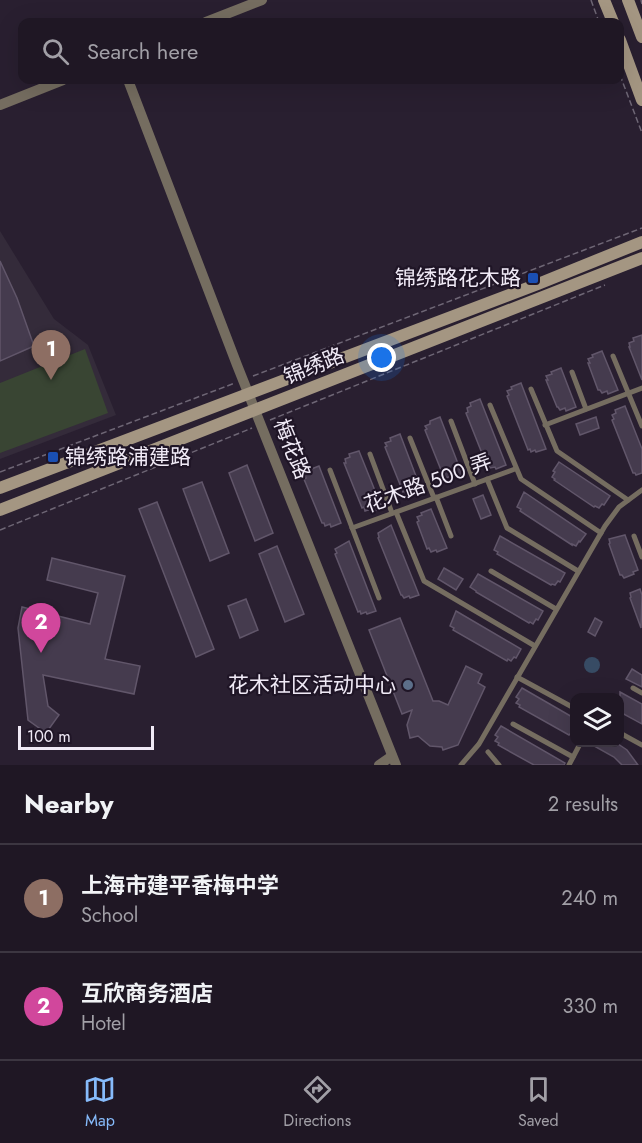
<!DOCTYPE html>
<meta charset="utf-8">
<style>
:root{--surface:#1f1724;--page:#27202c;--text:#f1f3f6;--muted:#a19fa6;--line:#3c3641;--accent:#86bbfb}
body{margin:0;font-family:Jost,"Noto Sans SC",sans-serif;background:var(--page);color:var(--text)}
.controls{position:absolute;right:18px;bottom:18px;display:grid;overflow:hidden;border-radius:12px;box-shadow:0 6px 24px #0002}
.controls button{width:54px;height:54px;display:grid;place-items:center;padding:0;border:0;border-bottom:2px solid var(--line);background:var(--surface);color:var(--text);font:30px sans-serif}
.scale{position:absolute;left:18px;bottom:15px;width:136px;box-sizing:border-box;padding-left:6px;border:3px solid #f0eaf6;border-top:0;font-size:16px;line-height:21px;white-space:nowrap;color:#f0eaf6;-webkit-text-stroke:4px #1f1526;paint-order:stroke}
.you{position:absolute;left:382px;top:358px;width:21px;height:21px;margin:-15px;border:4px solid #fff;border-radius:50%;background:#1a73e8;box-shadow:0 0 0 9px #1a73e833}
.badge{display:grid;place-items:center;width:39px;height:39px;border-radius:50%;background:var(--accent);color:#fff;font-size:20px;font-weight:700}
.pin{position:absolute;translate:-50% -50px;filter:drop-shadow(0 2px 3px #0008)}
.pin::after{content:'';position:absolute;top:32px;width:21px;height:18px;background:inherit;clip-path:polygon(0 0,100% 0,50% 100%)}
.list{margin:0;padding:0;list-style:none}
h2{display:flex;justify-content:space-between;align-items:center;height:78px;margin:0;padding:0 24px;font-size:26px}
h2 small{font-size:20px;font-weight:400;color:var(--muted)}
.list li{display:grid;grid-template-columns:39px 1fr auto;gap:18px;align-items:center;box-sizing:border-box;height:108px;padding:0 24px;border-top:2px solid var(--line)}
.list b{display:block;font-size:22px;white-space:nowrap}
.list p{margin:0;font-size:20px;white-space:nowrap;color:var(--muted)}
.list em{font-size:20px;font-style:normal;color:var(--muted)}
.icon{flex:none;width:33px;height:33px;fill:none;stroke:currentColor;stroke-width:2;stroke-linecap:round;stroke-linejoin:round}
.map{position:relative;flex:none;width:642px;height:765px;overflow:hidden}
.search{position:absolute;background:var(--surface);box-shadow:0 6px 24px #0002;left:18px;right:18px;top:18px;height:66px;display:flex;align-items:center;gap:15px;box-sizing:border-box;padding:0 21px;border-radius:12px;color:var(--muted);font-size:22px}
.sheet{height:294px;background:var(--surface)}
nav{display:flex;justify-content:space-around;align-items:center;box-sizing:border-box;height:84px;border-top:2px solid var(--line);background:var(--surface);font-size:16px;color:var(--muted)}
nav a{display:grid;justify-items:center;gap:3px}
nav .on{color:var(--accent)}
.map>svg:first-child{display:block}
.education{fill:#342b3a}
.green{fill:#394533}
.water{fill:#374b64}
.building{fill:#453b4e;stroke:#61566a;stroke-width:1.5}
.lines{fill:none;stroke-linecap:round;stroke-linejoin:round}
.path{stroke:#6e6675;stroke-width:1.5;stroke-dasharray:6 3;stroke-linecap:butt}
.lane{stroke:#756d60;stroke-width:5}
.street{stroke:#756d60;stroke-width:10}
.secondary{stroke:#a49682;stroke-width:12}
.transit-dot{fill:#1a4fb4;stroke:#1f1526;stroke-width:2}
.service-dot{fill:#5c6f8a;stroke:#1f1526;stroke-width:2}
.labels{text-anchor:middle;stroke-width:4.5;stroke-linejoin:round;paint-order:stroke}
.poi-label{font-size:21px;fill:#f0eaf6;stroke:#1f1526;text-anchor:end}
.street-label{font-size:21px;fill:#f0eaf6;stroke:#1f1526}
</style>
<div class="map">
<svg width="642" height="765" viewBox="0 0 642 765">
<rect width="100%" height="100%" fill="#291f30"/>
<polygon class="education" points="0,231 54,319 88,345 116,415 0,459"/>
<polygon class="green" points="85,349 108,413 0,453 0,383"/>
<circle class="water" cx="592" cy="665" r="8"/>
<g class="building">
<polygon points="0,261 17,298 34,346 0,361"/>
<polygon points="642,335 642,380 629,347 630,347 629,343 634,341 633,338"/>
<polygon points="602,351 618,390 608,394 607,391 602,393 600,390 598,390 588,363 590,363 588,359 593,357 592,355"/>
<polygon points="561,368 576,407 566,411 565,408 560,410 558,407 557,407 546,380 548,380 546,376 552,374 551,372"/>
<polygon points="521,383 546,449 536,452 535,450 531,452 530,449 528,450 507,396 509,395 507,391 512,389 511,387"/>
<polygon points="480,399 506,465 496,469 495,467 490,468 489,466 487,466 466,413 468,412 467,408 471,406 470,403"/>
<polygon points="625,406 642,449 642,473 636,475 635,473 633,473 612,420 614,419 612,415 616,413 615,410"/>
<polygon points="440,417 462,474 452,478 451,476 446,478 445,474 443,475 425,430 427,429 425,426 430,424 430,421"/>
<polygon points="596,417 599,428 580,435 576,424"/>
<polygon points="400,434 422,492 412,495 411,493 406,495 405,491 403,492 385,447 387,446 385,443 391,441 390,438"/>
<polygon points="359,451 382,508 372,512 371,509 365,511 364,507 362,508 344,463 346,463 345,459 350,457 349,454"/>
<polygon points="559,462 610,496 604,505 602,504 599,508 595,506 594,507 554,480 555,479 552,477 555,472 553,471"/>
<polygon points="247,465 273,533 255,541 229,473"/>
<polygon points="319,466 341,523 331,527 330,524 325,526 324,523 322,523 304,479 306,478 304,474 310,472 309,470"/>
<polygon points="202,482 229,553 210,561 183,489"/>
<polygon points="524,492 586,534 580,542 579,541 576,546 572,544 572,545 520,511 521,509 517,507"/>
<polygon points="483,495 491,515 481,519 473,499"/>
<polygon points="157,502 214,649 196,657 139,509"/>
<polygon points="431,509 447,548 437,552 436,550 431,552 429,548 427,549 417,522 419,521 417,517 422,515 421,513"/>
<polygon points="391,525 419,595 410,598 409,596 404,598 402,595 401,595 378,538 379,537 378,533"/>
<polygon points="625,535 638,570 633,572 634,574 624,578 622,575 620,575 609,544 610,543 609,539"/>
<polygon points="500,536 565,573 560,582 558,581 555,585 552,584 551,585 497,554 498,552 494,550"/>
<polygon points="349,541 376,611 367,614 366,612 361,614 360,611 358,612 335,554 337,553 335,549"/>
<polygon points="277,546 304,614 285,622 259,554"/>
<polygon points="52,558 125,576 105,659 140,666 134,694 43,675 48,706 59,715 46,733 28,720 18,628 22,607 90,624 98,593 47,580"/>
<polygon points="444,568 463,579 456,590 438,579"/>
<polygon points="478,574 543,611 538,620 536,619 533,624 530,622 529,623 476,592 476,591 470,587"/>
<polygon points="640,589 642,595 641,628 630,598 631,597 630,593"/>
<polygon points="246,599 258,630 240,638 228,606"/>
<polygon points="456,611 521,649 516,658 514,657 511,661 508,659 507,661 453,630 454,628 450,626"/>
<polygon points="400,618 433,701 439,701 448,705 466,666 482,674 478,683 485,687 458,745 443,750 442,747 430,746 418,736 410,738 407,725 412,710 402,714 369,630"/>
<polygon points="595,618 602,622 595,636 588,632"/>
<polygon points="632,669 642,675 642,687 626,679"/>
<polygon points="522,688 574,718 574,736 571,733 569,735 519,707 520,705 516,703 519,699 516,697"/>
<polygon points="620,692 642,704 642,724 620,712"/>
<polygon points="501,726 565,763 564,765 534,765 498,745 499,743 495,741 498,737 495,735"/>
<polygon points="587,742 615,742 627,750 638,765 622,765 614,757"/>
</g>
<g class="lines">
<g class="path">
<polyline points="591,0 599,22"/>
<polyline points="641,0 642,4"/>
<polyline points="620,75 642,133"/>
<polyline points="253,376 642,228"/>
<polyline points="270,420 605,285"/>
<polyline points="0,472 235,383"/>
<polyline points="0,530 252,428"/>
</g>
<g class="lane">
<polyline points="613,356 642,426"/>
<polyline points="572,372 586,409"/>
<polyline points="531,389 557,451 628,500"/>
<polyline points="490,405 521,479 601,533"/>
<polyline points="451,421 475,484"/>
<polyline points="545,425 642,388"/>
<polyline points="410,438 434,498"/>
<polyline points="370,454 392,513"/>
<polyline points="330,470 379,598"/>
<polyline points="487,479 507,528 578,571"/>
<polyline points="436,497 451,536"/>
<polyline points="396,512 424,581 535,646"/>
<polyline points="352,528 515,469"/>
<polyline points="634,536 642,557"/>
<polyline points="491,571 556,609"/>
<polyline points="517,677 574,708"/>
<polyline points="633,688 642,693"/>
<polyline points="513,724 573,757"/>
<polyline points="620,733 642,745"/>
<polyline points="488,752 499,765"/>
<polyline points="461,765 479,744 605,526 619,507 642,490"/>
<polyline points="569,765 581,742"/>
</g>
<g class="street">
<polyline points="206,22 262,0"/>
<polyline points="128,80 237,365 396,765"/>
<polyline points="0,105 63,80"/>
<polyline points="379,765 392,756"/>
</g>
<g class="secondary">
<polyline points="604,0 613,22"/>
<polyline points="628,0 642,37"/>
<polyline points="620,40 642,100"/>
<polyline points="0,488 538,284 642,242"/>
<polyline points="0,510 642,258"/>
</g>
</g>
<g class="transit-dot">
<rect x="527" y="272" width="12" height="12" rx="3"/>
<rect x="47" y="451" width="12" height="12" rx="3"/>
</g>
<circle class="service-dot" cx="408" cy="685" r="6"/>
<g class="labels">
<g class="poi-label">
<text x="521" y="285">锦绣路花木路</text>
<text x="65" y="464" text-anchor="start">锦绣路浦建路</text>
<text x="396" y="692">花木社区活动中心</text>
</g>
<g class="street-label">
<text transform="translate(314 366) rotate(-22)" y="7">锦绣路</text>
<text transform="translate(292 449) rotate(68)" y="7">梅花路</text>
<text transform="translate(428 483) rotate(-20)" y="7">花木路 500 弄</text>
</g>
</g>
</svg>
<div class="controls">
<button><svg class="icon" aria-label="layers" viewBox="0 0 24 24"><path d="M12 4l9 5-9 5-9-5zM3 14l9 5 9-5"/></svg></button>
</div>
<div class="scale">100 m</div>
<div class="you"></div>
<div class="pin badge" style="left:51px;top:380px;background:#8d6e63">1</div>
<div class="pin badge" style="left:41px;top:653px;background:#d1479c">2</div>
<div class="search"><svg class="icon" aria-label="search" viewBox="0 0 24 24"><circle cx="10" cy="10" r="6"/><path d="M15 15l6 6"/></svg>Search here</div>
</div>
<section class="sheet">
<h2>Nearby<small>2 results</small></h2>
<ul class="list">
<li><span class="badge" style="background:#8d6e63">1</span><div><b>上海市建平香梅中学</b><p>School</p></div><em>240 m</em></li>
<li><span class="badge" style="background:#d1479c">2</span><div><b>互欣商务酒店</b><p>Hotel</p></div><em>330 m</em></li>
</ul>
</section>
<nav>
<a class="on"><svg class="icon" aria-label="map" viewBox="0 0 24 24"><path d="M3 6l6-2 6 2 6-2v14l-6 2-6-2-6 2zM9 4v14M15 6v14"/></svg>Map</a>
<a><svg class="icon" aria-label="directions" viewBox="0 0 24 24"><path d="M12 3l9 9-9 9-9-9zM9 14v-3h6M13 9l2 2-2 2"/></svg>Directions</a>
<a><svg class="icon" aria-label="saved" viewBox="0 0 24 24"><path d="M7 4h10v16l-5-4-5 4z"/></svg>Saved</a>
</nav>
